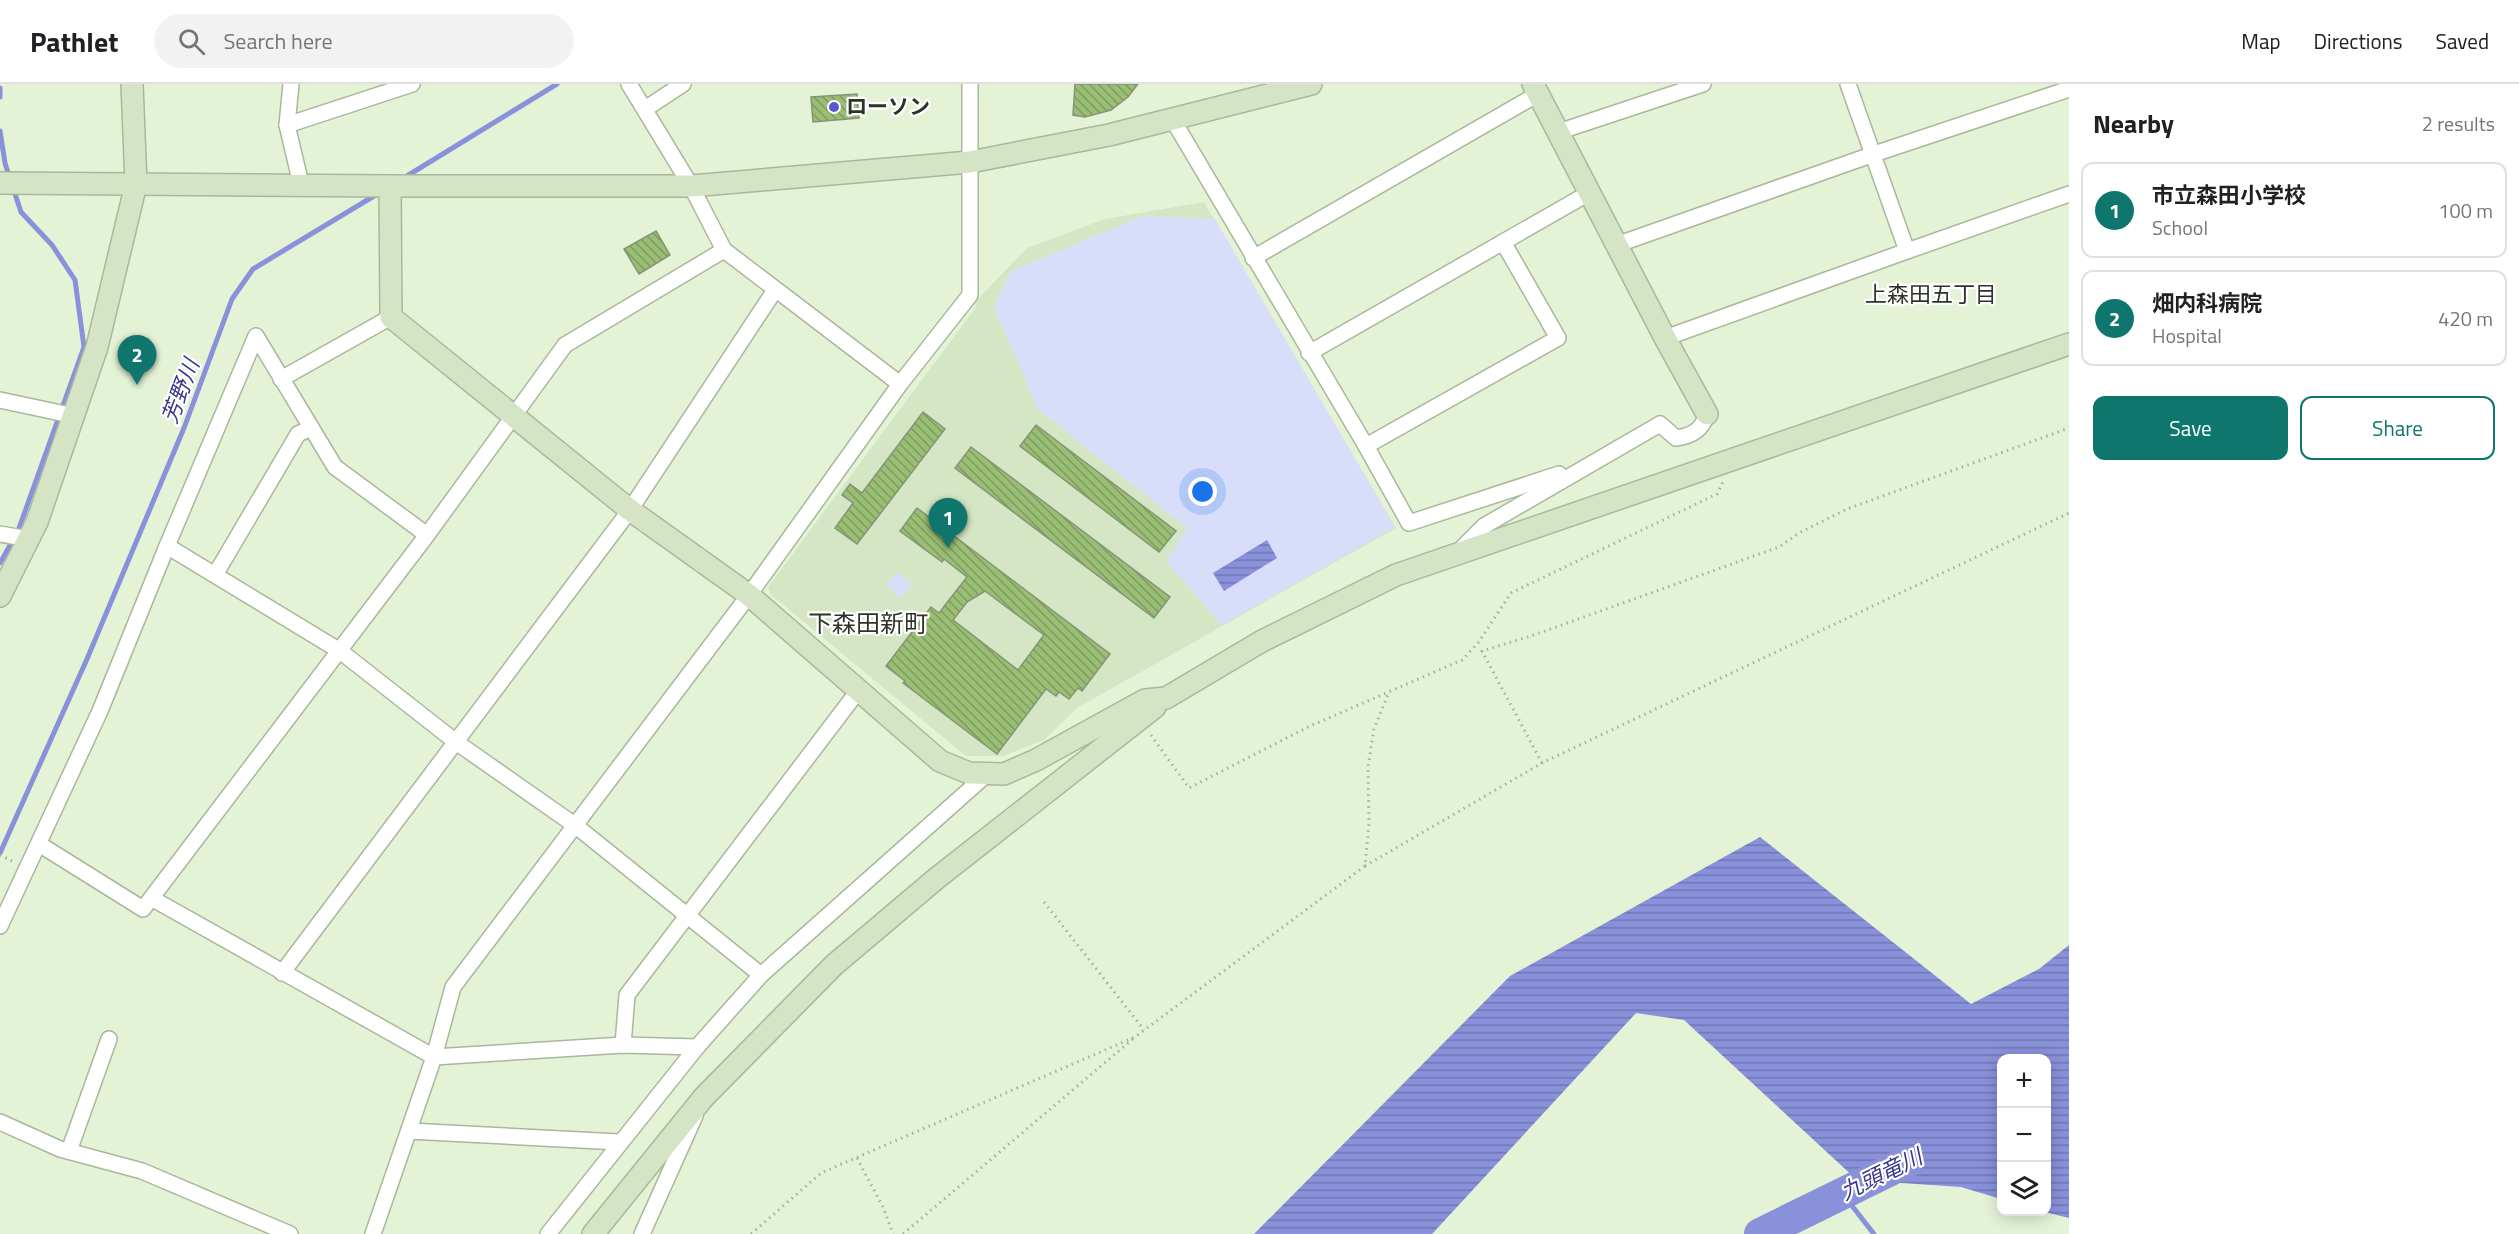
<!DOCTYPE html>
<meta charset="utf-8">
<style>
:root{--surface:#fff;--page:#f2f2f2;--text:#202124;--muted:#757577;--line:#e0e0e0;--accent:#0f766e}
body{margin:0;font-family:"Titillium Web","Noto Sans JP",sans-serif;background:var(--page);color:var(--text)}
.controls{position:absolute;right:18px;bottom:18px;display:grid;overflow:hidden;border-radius:12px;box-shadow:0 3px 15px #0003}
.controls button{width:54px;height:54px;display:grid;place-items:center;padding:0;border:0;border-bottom:2px solid var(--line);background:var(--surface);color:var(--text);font:30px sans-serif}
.you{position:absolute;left:1203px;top:408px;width:21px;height:21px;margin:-15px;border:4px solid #fff;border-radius:50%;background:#1a73e8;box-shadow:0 0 0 9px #1a73e833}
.badge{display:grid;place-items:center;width:39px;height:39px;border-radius:50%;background:var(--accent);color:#fff;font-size:20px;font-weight:700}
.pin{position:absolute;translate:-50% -50px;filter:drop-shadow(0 2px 3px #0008)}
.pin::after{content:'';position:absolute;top:32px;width:21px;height:18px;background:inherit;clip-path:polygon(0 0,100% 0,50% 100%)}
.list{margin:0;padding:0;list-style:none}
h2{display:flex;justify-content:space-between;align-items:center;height:78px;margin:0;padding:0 24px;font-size:26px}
h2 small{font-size:20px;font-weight:400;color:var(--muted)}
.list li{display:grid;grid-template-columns:39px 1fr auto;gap:18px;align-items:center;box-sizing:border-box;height:96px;margin:0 12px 12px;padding:0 12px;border:2px solid var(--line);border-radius:12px}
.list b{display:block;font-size:22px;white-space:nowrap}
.list p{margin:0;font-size:20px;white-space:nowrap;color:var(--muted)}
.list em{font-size:20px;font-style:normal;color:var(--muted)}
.actions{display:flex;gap:12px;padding:18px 24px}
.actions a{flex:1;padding:14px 0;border:2px solid var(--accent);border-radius:12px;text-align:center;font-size:21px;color:var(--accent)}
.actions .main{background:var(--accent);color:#fff}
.icon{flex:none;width:33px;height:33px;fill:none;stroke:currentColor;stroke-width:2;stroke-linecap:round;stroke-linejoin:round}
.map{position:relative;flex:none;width:2069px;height:1150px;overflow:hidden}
header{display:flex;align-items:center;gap:36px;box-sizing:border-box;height:84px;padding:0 30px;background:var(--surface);border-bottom:2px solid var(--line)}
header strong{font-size:28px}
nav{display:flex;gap:33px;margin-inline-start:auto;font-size:21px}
.search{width:420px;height:54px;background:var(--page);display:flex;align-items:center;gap:15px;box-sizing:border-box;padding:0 21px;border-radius:33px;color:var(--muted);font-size:22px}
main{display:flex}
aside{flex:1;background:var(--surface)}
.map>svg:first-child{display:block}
.built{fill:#d5e6c4}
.green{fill:#d8ddfa}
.water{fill:url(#water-rules)}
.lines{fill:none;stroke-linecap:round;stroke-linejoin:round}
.stream{stroke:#8991da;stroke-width:5}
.river{stroke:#8991da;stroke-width:32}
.building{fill:url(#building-back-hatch);stroke:#859379;stroke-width:1.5;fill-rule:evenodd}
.street-casing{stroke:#a9b79c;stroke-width:18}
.secondary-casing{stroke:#a9b79c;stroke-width:24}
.path{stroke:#a5b09a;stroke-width:3;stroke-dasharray:1.5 4.5;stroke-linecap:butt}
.street{stroke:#fff;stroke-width:15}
.secondary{stroke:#d5e4c4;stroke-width:21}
.poi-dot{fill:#5857cf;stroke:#fff;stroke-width:2}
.labels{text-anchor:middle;stroke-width:4.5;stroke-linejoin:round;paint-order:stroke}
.poi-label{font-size:21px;font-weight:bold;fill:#2e3328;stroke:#fff;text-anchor:start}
.neighbourhood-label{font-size:22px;fill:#2e3328;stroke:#fff}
.water-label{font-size:22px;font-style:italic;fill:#38378d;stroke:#fff}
.quarter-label{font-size:24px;fill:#2e3328;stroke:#fff}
</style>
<header>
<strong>Pathlet</strong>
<div class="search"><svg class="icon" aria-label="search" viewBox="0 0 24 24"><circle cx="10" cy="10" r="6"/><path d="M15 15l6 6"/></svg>Search here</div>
<nav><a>Map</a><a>Directions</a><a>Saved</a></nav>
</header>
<main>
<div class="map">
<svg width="2069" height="1150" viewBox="0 0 2069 1150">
<defs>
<pattern id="water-rules" width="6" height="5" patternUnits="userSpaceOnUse" patternTransform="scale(1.5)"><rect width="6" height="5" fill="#8991da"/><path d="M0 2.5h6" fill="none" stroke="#7077b1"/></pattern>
<pattern id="building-back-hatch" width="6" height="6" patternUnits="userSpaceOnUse" patternTransform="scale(1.5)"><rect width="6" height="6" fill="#9abf74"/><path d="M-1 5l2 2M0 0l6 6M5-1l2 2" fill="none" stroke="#7e9c5f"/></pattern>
</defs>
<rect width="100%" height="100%" fill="#e4f3d6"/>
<polygon class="built" points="1204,118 1396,444 1077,624 1044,656 1003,672 966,672 770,510 768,503 976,223 975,218 1027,164 1105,135"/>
<g class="green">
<polygon points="1143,132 1215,135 1395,443 1222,541 1166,477 1187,444 1038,325 994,223 1011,187"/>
<polygon points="897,488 912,501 901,514 886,501"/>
</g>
<g class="water">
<polygon points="1267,456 1277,474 1224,507 1213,489"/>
<polygon points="1760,753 1971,920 2039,885 2069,861 2069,1134 2045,1128 2046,974 2002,974 2001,1115 1961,1103 1857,1096 1684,936 1636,929 1432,1150 1254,1150 1510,892"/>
</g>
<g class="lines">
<g class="stream">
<polyline points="0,4 0,13"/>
<polyline points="0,47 5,79 10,95"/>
<polyline points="402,95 557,0"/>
<polyline points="0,479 18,447 84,263 75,196 52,161 21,128 13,104"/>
<polyline points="0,769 87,575 184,344 232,215 253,185 379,109"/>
<polyline points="1842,1109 1874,1150"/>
</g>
<polyline class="river" points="1760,1150 1907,1078"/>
</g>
<g class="building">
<polygon points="1075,0 1138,0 1128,13 1111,26 1085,33 1073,31"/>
<polygon points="857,10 859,34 813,38 811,13"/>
<polygon points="656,147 670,171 639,190 624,165"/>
<polygon points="923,328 945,345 857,460 835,444 853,419 842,411 850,400 862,409"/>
<polygon points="1036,341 1176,447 1159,468 1020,362"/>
<polygon points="971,363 1170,513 1154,534 955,384"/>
<path d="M917 424 1110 570 1082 607 1078 604 1069 615 1059 608 1056 612 1046 605 997 670 903 599 905 597 886 582 931 523 939 529 967 493 944 475 942 478 900 447ZM985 507 1044 551 1018 586 953 536 967 518Z"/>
</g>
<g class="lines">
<defs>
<g id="street">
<polyline points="291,0 287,41 301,100"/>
<polyline points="629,0 691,102 724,166 900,300"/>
<polyline points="645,25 683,0"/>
<polyline points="1173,36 1366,362 1558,254 1503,158"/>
<polyline points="287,41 412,0"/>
<polyline points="1558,48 1703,0"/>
<polyline points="1616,161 1874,70 2069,5"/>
<polyline points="1907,167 2069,110"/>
<polyline points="1253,174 1538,10"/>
<polyline points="1665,254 1907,167 1848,0"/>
<polyline points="1309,269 1589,109"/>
<polyline points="281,295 391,233"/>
<polyline points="0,316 75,332"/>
<polyline points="1366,362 1409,439 1559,390"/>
<polyline points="0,450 29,455"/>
<polyline points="167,462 340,567 456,658 576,742 761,891"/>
<path d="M1459 467 1484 442 1660 340 1676 354C1692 352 1702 346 1707 330"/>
<polyline points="215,491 298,350 311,344"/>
<polyline points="39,760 143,825 427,451 565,261 724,166"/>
<polyline points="153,815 434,973 623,961 697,963"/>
<polyline points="0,842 100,627 167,462 256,252 335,383 427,451"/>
<polyline points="282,889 630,426 775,206"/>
<polyline points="623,961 627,911 858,607"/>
<polyline points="0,1038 60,1065 142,1087 290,1150"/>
<polyline points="409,1047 619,1058"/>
<polyline points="69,1067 109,955"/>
<polyline points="373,1150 434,973 453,903 749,511 900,300 970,211 970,0"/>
<polyline points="548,1150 697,963 761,891 986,691"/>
<polyline points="642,1150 695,1032"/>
</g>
<g id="secondary">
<polyline points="1533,0 1665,254 1707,330"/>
<polyline points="0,99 390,102 391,233 630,426 749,511 940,677 969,689 1004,690 1036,676 1145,616 1166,614 1262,557 1396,491 2069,260"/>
<polyline points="390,102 691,102 970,78 1109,51 1311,0"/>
<polyline points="0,512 37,438 97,263 136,100 132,0"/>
<polyline points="593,1150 704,1013 834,881 937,794 1155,623"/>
</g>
</defs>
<use href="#street" class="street-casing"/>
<use href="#secondary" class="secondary-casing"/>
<g class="path">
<polyline points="1151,651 1189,704 1308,643 1462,576 1478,559 1511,509 1717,410 1723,398"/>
<polyline points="1542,679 1482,567 1531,552 1779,463 1799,449 1847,425 2069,344"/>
<polyline points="0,771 12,777"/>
<polyline points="1365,782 1542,679 2069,429"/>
<polyline points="1044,818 1144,946"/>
<polyline points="857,1074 883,1123 893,1150"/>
<polyline points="751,1150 821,1089 1135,953 1365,782 1369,740 1368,683 1374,645 1389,608"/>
<polyline points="903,1150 1134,954"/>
</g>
<use href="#street" class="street"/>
<use href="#secondary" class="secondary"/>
</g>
<circle class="poi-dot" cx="834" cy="23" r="6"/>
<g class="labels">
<g class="poi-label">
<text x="846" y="30">ローソン</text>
</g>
<g class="neighbourhood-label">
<text x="1931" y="218">上森田五丁目</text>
</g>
<g class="water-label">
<text transform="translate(180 307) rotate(-69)" y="8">芳野川</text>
<text transform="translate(1881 1090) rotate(-26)" y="8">九頭竜川</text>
</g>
<g class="quarter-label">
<text x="868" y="548">下森田新町</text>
</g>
</g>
</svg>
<div class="controls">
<button>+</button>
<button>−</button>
<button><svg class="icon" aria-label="layers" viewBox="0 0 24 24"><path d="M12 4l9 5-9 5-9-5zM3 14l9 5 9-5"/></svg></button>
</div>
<div class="you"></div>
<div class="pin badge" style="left:948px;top:464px">1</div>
<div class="pin badge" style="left:137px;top:301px">2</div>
</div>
<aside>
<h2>Nearby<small>2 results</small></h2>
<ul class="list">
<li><span class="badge">1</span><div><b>市立森田小学校</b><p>School</p></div><em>100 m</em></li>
<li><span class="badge">2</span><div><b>畑内科病院</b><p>Hospital</p></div><em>420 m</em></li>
</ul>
<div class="actions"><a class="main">Save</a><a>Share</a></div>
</aside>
</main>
